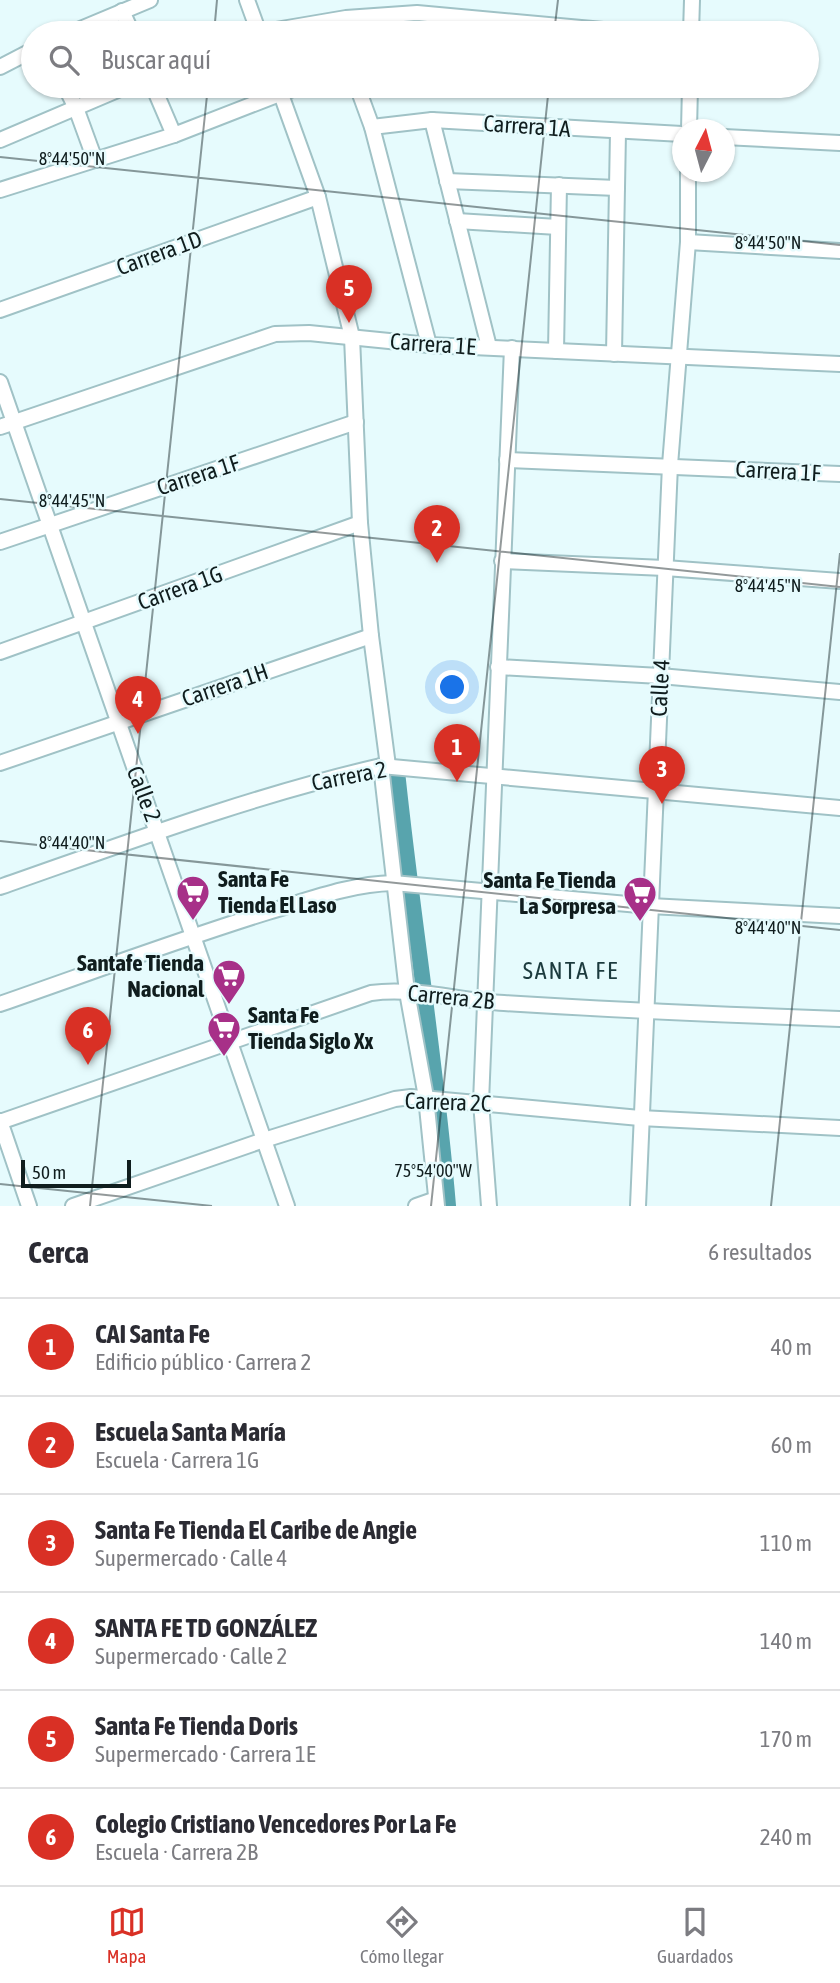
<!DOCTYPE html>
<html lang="es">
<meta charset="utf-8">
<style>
:root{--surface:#fff;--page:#f7f7f7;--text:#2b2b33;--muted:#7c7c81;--line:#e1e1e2;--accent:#d93025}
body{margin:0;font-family:"Asap Condensed",sans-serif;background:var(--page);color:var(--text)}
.compass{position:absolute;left:672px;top:119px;width:63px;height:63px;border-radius:50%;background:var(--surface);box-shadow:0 2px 5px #0004;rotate:6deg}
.scale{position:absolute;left:21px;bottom:18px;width:110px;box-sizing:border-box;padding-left:7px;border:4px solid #101d1e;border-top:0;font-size:19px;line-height:24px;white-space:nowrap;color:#101d1e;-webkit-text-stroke:5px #e6fbfd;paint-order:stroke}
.you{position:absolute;left:453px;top:688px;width:24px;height:24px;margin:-18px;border:5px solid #fff;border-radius:50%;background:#1a73e8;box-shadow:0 0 0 10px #1a73e833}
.badge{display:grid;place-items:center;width:46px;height:46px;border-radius:50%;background:var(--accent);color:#fff;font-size:23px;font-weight:700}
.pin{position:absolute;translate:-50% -58px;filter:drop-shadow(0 2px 4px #0008)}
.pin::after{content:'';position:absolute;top:37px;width:24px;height:21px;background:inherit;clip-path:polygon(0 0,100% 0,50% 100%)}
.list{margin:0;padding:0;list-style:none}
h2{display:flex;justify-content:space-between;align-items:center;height:91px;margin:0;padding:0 28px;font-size:30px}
h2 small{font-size:23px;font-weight:400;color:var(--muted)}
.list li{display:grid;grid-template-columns:46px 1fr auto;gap:21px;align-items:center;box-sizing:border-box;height:98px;padding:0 28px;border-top:2px solid var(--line)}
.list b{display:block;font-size:26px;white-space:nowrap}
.list p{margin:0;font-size:23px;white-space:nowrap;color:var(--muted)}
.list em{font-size:23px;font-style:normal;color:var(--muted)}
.icon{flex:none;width:38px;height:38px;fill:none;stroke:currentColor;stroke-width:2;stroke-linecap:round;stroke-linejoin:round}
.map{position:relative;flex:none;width:840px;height:1206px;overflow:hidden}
.search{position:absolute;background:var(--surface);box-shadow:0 2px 5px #0004;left:21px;right:21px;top:21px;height:77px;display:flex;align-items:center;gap:18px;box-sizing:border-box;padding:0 24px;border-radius:38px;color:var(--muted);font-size:26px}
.sheet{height:679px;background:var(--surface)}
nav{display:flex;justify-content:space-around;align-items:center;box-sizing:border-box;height:98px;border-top:2px solid var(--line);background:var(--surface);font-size:19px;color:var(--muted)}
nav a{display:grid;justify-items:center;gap:4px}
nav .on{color:var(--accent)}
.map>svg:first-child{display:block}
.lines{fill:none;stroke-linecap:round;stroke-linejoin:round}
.canal{stroke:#58a4ad;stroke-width:16}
.minor-casing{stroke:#a0c2c6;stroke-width:18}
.minor{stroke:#fff;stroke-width:14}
.ticks{fill:none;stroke:#101d1e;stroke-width:2;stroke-opacity:0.45}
.labels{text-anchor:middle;stroke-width:5;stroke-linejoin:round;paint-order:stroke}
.street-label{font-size:23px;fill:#101d1e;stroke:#e6fbfd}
.poi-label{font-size:23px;font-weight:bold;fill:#101d1e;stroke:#e6fbfd;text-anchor:start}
.neighbourhood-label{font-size:24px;letter-spacing:2px;fill:#1c3b3e;stroke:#e6fbfd}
.ticks-label{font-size:18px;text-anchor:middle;fill:#101d1e;stroke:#e6fbfd;stroke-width:5;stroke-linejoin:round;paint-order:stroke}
</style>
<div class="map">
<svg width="840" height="1206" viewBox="0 0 840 1206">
<rect width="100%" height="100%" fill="#e6fbfd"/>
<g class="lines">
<path class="canal" d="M397 771C412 916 436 1060 448 1206"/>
<defs>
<g id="minor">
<polyline points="247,0 259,33"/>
<polyline points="122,11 132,33"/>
<polyline points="71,33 150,0"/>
<polyline points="258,33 346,18 417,13 636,33"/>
<polyline points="691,33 692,0"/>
<polyline points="0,67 33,50"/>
<polyline points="65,86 76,108 95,160"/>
<polyline points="153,86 174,135"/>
<polyline points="278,86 318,197 352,337 360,523 371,636 388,766"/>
<polyline points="357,86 372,127 429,345"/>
<polyline points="432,120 489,347"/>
<polyline points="372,127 432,120 682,134"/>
<polyline points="689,130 690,86"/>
<polyline points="724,137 840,143"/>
<polyline points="0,140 127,86"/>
<polyline points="447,181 617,188"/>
<polyline points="0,190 174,135 300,86"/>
<polyline points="457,221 558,227"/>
<polyline points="688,242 840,251"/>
<polyline points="0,310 318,197"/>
<polyline points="556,351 559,185"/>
<polyline points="614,354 618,132"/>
<polyline points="0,382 287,1206"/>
<polyline points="0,427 275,334 309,333 429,345 840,364"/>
<polyline points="507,460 840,474"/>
<polyline points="0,542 356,422"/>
<polyline points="502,561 665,568 840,581"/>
<polyline points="0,652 360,523"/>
<polyline points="498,667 660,676 840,692"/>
<polyline points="0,763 371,636"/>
<polyline points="381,766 407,992 426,1097 437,1206"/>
<path d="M0 887C126 843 251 796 381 766L840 808"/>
<path d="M0 1004C89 973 178 940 268 912 309 900 350 884 393 883L650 906 840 916"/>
<polyline points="0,1121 29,1206"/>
<path d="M0 1122 371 993C415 987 460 1001 504 1003 616 1010 728 1015 840 1019"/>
<polyline points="73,1206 264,1140 395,1099 411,1097 640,1118 840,1128"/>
<polyline points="416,1206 436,1199"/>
<polyline points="489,1206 481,1102 512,348"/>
<polyline points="638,1206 670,465 688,242 688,172"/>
</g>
</defs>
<use href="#minor" class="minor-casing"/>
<use href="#minor" class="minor"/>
</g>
<path class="ticks" d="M214 33 217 0M554 33 558 0M0 157 840 245M0 499 840 587M0 841 840 930M0 1184 212 1206M90 1206 208 86M431 1206 549 86M771 1206 840 553"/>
<defs>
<symbol id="supermarket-pin" viewBox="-11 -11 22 30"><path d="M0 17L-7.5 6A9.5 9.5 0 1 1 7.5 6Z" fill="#a73088" stroke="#e6fbfd"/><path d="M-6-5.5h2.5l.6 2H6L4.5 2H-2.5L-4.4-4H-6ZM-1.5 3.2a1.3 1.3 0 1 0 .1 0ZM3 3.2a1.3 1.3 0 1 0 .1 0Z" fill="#fff"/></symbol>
</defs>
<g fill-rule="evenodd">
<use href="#supermarket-pin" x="174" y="873" width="38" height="52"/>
<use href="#supermarket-pin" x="621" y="874" width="38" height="52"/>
<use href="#supermarket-pin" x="210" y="957" width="38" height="52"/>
<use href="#supermarket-pin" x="205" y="1009" width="38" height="52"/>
</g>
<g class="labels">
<g class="street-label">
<text transform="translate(527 126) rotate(4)" y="8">Carrera 1A</text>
<text transform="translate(159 253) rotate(-20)" y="8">Carrera 1D</text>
<text transform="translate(433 344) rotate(4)" y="8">Carrera 1E</text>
<text transform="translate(778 471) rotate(3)" y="8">Carrera 1F</text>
<text transform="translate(198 475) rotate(-18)" y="8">Carrera 1F</text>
<text transform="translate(180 588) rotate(-20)" y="8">Carrera 1G</text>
<text transform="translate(225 685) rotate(-19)" y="8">Carrera 1H</text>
<text transform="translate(660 688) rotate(-87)" y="8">Calle 4</text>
<text transform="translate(349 776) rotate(-11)" y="8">Carrera 2</text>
<text transform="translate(144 794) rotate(69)" y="8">Calle 2</text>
<text transform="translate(451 997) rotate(6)" y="8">Carrera 2B</text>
<text transform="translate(448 1102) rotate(2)" y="8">Carrera 2C</text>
</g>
<g class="poi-label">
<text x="218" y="887">Santa Fe<tspan x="218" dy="26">Tienda El Laso</tspan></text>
<text x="616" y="888" text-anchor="end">Santa Fe Tienda<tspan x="616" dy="26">La Sorpresa</tspan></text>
<text x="204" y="971" text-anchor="end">Santafe Tienda<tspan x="204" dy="26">Nacional</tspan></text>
<text x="248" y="1023">Santa Fe<tspan x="248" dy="26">Tienda Siglo Xx</tspan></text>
</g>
<g class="neighbourhood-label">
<text x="571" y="979">SANTA FE</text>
</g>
</g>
<g class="ticks-label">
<text x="72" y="165">8°44'50"N</text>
<text x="768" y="249">8°44'50"N</text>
<text x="72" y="507">8°44'45"N</text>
<text x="768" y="592">8°44'45"N</text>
<text x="72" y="849">8°44'40"N</text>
<text x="768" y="934">8°44'40"N</text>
<text x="433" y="1177">75°54'00"W</text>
</g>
</svg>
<svg class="compass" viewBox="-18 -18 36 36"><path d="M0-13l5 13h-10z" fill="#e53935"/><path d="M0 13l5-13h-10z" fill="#7c7c81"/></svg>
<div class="scale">50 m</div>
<div class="you"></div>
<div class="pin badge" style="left:457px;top:782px">1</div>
<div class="pin badge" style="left:437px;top:563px">2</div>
<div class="pin badge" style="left:662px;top:804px">3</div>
<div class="pin badge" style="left:138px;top:734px">4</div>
<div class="pin badge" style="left:349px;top:323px">5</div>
<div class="pin badge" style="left:88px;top:1065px">6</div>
<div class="search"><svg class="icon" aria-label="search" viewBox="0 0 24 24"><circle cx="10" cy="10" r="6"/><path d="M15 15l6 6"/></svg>Buscar aquí</div>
</div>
<section class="sheet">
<h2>Cerca<small>6 resultados</small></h2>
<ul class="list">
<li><span class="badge">1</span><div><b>CAI Santa Fe</b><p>Edificio público · Carrera 2</p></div><em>40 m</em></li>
<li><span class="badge">2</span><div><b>Escuela Santa María</b><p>Escuela · Carrera 1G</p></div><em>60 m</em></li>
<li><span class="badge">3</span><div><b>Santa Fe Tienda El Caribe de Angie</b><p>Supermercado · Calle 4</p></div><em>110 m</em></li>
<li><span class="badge">4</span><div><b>SANTA FE TD GONZÁLEZ</b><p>Supermercado · Calle 2</p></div><em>140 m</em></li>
<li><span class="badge">5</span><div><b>Santa Fe Tienda Doris</b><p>Supermercado · Carrera 1E</p></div><em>170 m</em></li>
<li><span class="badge">6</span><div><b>Colegio Cristiano Vencedores Por La Fe</b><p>Escuela · Carrera 2B</p></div><em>240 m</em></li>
</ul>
</section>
<nav>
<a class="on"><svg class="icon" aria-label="map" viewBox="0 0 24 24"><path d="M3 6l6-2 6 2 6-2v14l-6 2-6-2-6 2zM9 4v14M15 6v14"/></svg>Mapa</a>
<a><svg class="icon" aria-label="directions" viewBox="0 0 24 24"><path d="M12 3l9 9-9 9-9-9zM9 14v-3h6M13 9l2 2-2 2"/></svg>Cómo llegar</a>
<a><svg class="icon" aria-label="saved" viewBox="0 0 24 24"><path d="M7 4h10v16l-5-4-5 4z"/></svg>Guardados</a>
</nav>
